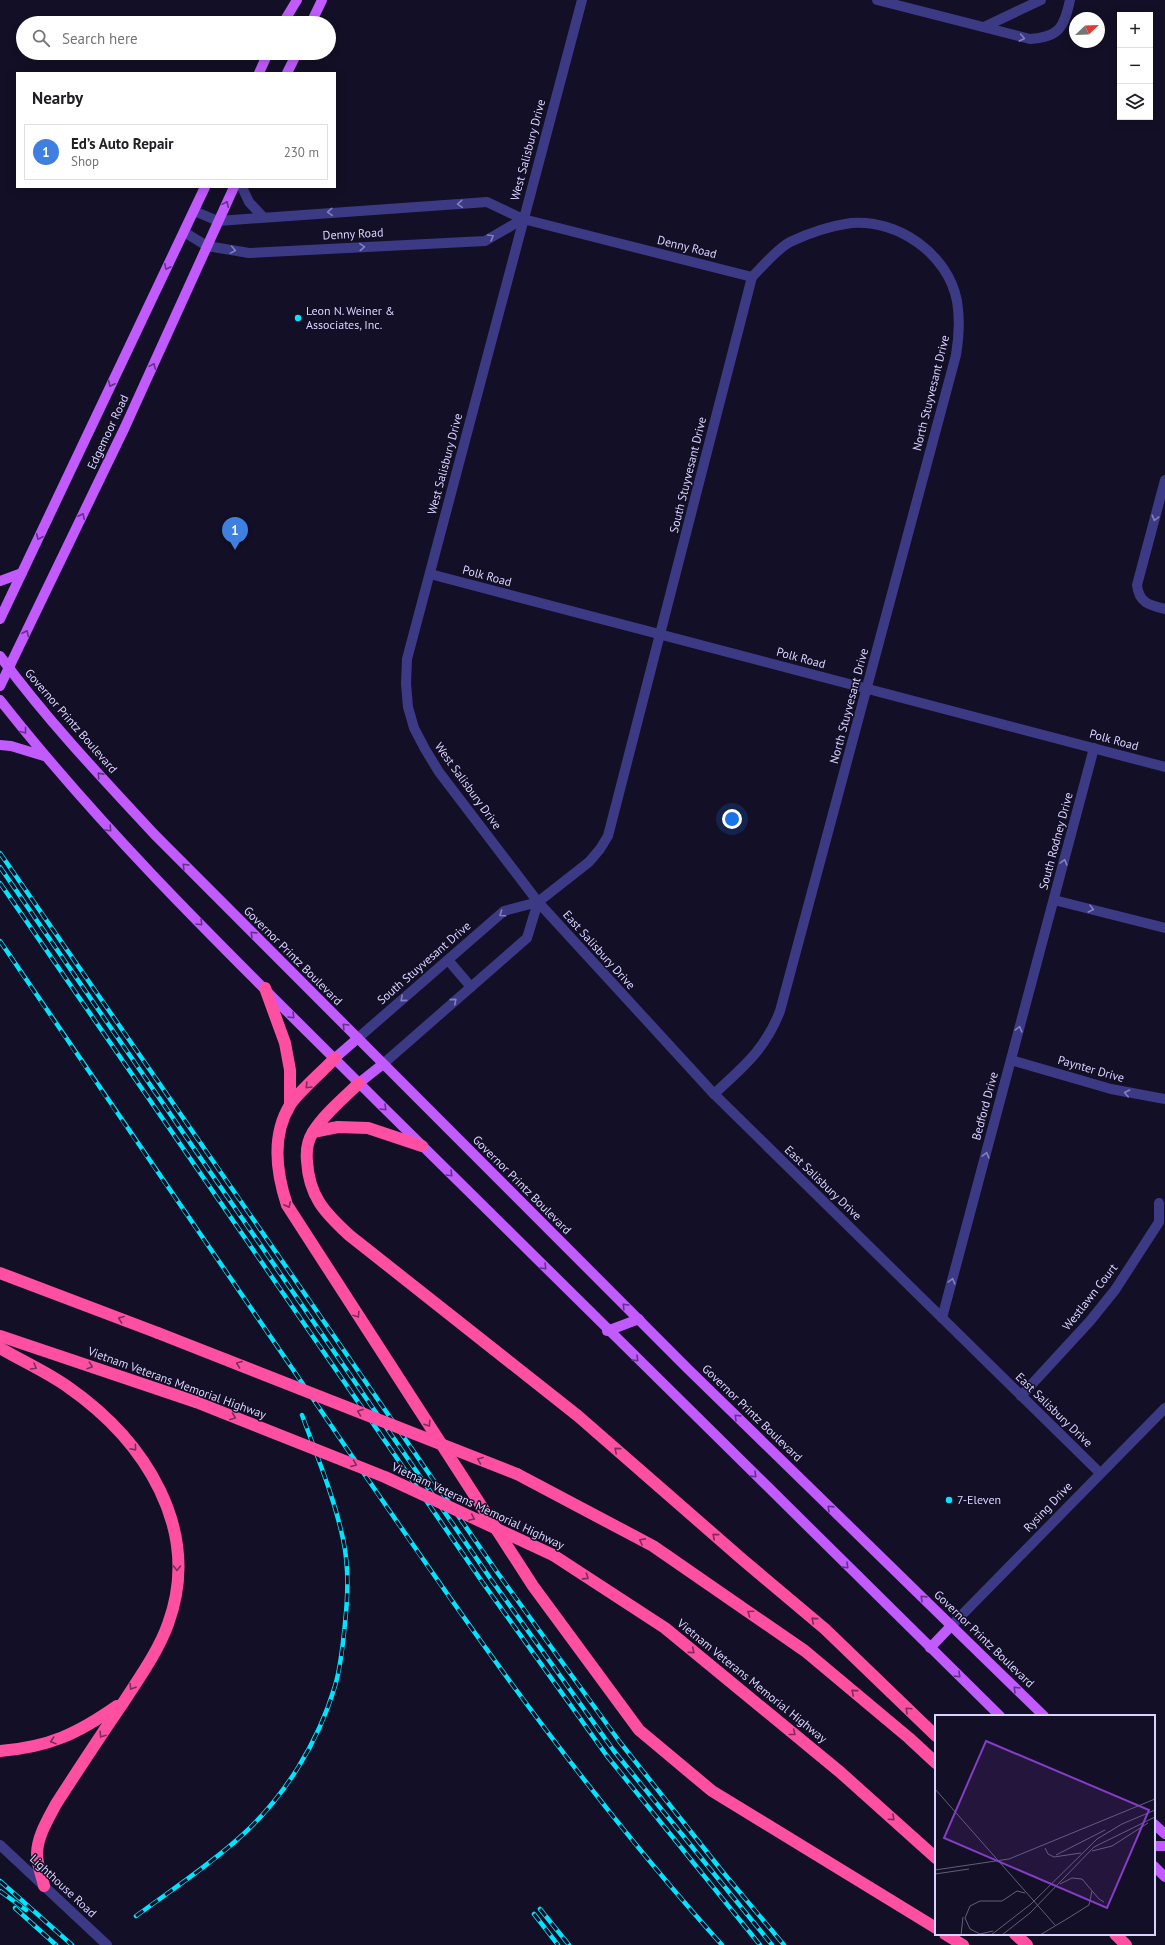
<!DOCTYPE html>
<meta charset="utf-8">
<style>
:root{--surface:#fff;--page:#f6f6f6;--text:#202124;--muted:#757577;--line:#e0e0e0;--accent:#0f766e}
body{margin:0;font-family:"PT Sans",sans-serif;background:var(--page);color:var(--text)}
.controls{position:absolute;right:12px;top:12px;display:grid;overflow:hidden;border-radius:0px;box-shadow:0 2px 10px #0003}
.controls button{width:36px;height:36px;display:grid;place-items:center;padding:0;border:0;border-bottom:1px solid var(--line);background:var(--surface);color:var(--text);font:20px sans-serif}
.compass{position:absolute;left:1069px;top:12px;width:36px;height:36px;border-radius:50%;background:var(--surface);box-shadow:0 2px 10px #0003;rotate:67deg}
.you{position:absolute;left:732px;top:819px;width:14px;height:14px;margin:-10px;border:3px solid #fff;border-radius:50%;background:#1a73e8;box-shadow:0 0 0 6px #1a73e833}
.badge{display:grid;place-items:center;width:26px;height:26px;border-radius:50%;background:var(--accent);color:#fff;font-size:13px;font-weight:700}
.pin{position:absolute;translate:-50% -33px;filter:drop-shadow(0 1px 2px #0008)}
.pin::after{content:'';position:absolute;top:21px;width:14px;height:12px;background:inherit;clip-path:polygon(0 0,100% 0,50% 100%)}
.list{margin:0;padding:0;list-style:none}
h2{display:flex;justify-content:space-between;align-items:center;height:52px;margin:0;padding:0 16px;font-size:17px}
h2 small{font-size:13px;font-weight:400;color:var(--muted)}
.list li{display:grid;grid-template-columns:26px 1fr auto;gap:12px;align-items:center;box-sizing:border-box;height:56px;margin:0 8px 8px;padding:0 8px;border:1px solid var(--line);border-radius:0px}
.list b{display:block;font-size:15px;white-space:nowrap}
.list p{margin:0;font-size:13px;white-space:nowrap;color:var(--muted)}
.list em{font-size:13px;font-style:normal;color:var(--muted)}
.icon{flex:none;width:22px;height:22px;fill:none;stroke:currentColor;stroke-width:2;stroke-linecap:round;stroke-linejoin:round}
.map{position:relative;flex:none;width:1165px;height:1945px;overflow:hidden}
.search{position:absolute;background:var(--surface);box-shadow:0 2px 10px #0003;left:16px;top:16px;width:320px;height:44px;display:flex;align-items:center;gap:10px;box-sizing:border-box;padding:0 14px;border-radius:22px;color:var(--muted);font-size:15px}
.panel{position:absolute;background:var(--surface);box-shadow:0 2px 10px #0003;left:16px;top:72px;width:320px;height:116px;border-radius:0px}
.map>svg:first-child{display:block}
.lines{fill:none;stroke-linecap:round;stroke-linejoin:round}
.minor{stroke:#3d3a85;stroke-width:10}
.major{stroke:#c25bff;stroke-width:10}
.highway{stroke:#ff4fa3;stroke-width:12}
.rail-casing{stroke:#00e5ff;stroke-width:4.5}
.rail{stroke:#130f26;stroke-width:3;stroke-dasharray:9;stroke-linecap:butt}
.highway-bridge{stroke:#ff4fa3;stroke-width:12}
.oneway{stroke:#837fbc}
.oneway2{stroke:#623188}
.oneway3{stroke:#7d2c5e}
.poi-dot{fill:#00e5ff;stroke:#130f26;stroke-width:1.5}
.labels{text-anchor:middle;stroke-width:3;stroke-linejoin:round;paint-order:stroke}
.street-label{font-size:12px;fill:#d9d4ff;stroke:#130f26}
.poi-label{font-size:12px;fill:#d9d4ff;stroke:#130f26;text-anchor:start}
.inset-road{fill:none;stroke:#625e7d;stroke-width:1}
.view{fill:#843dc5;fill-opacity:0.15;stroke:#843dc5;stroke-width:2}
.inset-edge{fill:none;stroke:#d9d4ff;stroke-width:2}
</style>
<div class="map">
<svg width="1165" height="1945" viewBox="0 0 1165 1945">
<rect width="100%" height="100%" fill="#130f26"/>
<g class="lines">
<g class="minor">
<polyline points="582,0 407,659 406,684 408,707 414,728 425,749 439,772 538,902 714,1094 1100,1473"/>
<path d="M877 0 1030 39C1059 37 1064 28 1070 0"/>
<polyline points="984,27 1041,0"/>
<polyline points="242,187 249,202 263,217"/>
<polyline points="194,211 218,221 487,202 523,219 752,277"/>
<polyline points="184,232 207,246 249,253 485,241 523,219"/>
<path d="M1165 480 1137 585C1139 603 1149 605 1165 609"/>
<polyline points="430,574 1165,767"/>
<polyline points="1054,900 1165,928"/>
<polyline points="448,960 471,987"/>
<path d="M358 1038 504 911 538 902 589 862 600 849 608 836 752 277C762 267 778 248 790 242 809 233 830 226 851 223 898 219 948 254 957 301 960 319 959 337 956 355L780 1011C765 1050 743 1067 714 1094"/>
<polyline points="1011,1060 1111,1089 1165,1099"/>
<polyline points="383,1064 527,938 538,902"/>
<polyline points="942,1318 1094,748"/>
<polyline points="1021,1396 1090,1321 1115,1290 1159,1222 1159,1203"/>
<polyline points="951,1626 1165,1408"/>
<polyline points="0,1845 107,1945"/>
</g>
<g class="major">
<polyline points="283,23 297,0"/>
<polyline points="311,23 322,0"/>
<polyline points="259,73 268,53"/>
<polyline points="287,73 297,53"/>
<polyline points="0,581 22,573"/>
<polyline points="0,619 205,187"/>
<path d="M0 656C47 720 102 778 156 836L688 1369 1044 1716"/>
<polyline points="0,686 125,427 234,187"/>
<path d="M0 700C114 845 248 972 378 1102 584 1308 792 1512 1000 1716"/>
<polyline points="0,745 11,746 44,756"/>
<polyline points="335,1058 358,1038"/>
<polyline points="359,1083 383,1064"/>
<polyline points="607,1331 639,1319"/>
<polyline points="930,1648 951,1626"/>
<polyline points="1154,1824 1165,1834"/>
<polyline points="1154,1846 1165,1846"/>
<polyline points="1154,1866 1165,1877"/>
</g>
<g class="highway">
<polyline points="265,988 285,1043 290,1070 290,1104"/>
<path d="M335 1058C323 1071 298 1092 290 1105 271 1136 276 1172 287 1205L533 1586 639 1730 712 1791 936 1928"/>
<path d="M359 1083C344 1098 325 1113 313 1132 308 1140 306 1151 307 1161 309 1196 324 1212 349 1235L578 1416 743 1560 825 1629 936 1736"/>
<polyline points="313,1132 338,1127 368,1128 422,1146"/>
<polyline points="0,1273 158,1333"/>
<polyline points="0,1336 196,1402"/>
<path d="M0 1348C22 1361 47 1372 68 1387 144 1440 203 1529 168 1624 158 1652 139 1678 123 1703 100 1736 78 1770 56 1804 48 1819 37 1837 37 1854 37 1865 42 1876 44 1886"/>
<polyline points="517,1474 653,1546 805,1651 909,1738 936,1763"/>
<polyline points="553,1555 665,1628 840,1772 936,1858"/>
<path d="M0 1751C49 1747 77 1734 117 1706"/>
<polyline points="945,1934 963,1945"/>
<polyline points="1015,1934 1027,1945"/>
<polyline points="1115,1934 1126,1945"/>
</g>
<defs>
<g id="rail">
<polyline points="0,853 497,1572 619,1741 722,1871 784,1945"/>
<polyline points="0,867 490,1578 614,1751 772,1945"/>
<polyline points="0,883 483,1583 607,1756 760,1945"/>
<path d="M0 941C102 1092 206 1242 309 1393 438 1583 568 1774 722 1945"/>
<polyline points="0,1881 72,1945"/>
<polyline points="0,1891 26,1910"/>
<polyline points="15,1908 56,1945"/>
<polyline points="540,1909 569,1945"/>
<polyline points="534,1914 558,1945"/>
<path d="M136 1916C170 1891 208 1866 239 1838 284 1798 318 1743 335 1686 341 1666 343 1644 345 1623 348 1596 349 1566 343 1539 334 1497 317 1456 302 1415"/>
</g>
</defs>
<use href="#rail" class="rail-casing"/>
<use href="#rail" class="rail"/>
<g class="highway-bridge">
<polyline points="158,1333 517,1474"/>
<polyline points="196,1402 385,1477 553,1555"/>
</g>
</g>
<defs><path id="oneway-chevron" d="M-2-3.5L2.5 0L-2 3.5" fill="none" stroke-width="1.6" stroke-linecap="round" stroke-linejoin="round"/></defs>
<g class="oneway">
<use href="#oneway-chevron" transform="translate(1022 38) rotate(11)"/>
<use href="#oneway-chevron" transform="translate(460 204) rotate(176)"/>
<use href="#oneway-chevron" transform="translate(330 212) rotate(176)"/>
<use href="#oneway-chevron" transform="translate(491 237) rotate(-30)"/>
<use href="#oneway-chevron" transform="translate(362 247) rotate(-3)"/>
<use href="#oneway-chevron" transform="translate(233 250) rotate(10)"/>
<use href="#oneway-chevron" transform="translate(1155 518) rotate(105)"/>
<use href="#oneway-chevron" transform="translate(1064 862) rotate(-75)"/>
<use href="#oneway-chevron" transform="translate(1091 909) rotate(14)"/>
<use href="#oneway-chevron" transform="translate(502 914) rotate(145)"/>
<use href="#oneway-chevron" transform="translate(403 999) rotate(139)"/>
<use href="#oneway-chevron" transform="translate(454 1001) rotate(-41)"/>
<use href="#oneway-chevron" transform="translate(1019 1029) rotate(-75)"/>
<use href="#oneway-chevron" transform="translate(1127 1093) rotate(-167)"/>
<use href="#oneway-chevron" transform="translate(986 1155) rotate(-75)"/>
<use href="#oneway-chevron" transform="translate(952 1281) rotate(-75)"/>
</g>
<g class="oneway2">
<use href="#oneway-chevron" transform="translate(226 204) rotate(-66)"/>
<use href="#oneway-chevron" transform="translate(167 267) rotate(116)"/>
<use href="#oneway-chevron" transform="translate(153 366) rotate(-66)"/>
<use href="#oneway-chevron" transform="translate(111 384) rotate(115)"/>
<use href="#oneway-chevron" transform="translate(82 516) rotate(-64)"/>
<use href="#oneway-chevron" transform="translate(39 537) rotate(115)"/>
<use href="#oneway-chevron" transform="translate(26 633) rotate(-64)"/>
<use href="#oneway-chevron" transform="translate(24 731) rotate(52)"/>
<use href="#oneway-chevron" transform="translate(100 775) rotate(-132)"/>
<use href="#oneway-chevron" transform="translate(109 829) rotate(47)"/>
<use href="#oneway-chevron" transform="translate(185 866) rotate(-135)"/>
<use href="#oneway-chevron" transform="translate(200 923) rotate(45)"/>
<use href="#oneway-chevron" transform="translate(253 934) rotate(-135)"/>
<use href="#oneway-chevron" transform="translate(292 1016) rotate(45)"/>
<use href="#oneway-chevron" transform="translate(345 1026) rotate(-135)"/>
<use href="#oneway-chevron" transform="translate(384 1108) rotate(45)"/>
<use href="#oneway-chevron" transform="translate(450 1174) rotate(45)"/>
<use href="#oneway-chevron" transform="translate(544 1267) rotate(45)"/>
<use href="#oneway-chevron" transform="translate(625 1306) rotate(-135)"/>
<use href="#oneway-chevron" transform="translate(636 1359) rotate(44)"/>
<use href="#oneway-chevron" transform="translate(737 1417) rotate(-136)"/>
<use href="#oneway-chevron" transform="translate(754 1475) rotate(44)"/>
<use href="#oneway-chevron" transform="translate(830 1508) rotate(-136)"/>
<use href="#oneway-chevron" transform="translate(846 1566) rotate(44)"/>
<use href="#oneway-chevron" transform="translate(923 1598) rotate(-136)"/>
<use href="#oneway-chevron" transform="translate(958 1675) rotate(44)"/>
<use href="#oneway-chevron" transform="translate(1016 1689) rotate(-136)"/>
</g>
<g class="oneway3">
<use href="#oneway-chevron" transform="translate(308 1086) rotate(134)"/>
<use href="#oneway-chevron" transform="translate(288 1205) rotate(65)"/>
<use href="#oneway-chevron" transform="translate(357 1315) rotate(57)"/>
<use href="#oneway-chevron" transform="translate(121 1319) rotate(-159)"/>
<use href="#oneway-chevron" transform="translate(239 1364) rotate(-159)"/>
<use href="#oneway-chevron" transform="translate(90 1366) rotate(19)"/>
<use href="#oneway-chevron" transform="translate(34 1367) rotate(30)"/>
<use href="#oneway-chevron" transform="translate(360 1412) rotate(-159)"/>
<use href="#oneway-chevron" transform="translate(233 1417) rotate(22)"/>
<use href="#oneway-chevron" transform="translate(428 1424) rotate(57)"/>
<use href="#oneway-chevron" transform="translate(134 1448) rotate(49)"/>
<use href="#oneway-chevron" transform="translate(617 1450) rotate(-139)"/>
<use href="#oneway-chevron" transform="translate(480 1460) rotate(-158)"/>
<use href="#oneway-chevron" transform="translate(354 1464) rotate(22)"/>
<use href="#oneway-chevron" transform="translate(472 1518) rotate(25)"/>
<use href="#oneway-chevron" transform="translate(715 1536) rotate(-139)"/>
<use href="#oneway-chevron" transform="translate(642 1541) rotate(-152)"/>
<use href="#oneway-chevron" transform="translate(177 1568) rotate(90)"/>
<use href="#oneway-chevron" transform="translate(586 1577) rotate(33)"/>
<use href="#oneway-chevron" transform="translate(750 1613) rotate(-145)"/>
<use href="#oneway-chevron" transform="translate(814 1620) rotate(-140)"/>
<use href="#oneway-chevron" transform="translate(692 1651) rotate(40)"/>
<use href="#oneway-chevron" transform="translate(132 1687) rotate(122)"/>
<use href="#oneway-chevron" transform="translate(854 1692) rotate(-140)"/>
<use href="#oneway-chevron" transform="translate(908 1710) rotate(-137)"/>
<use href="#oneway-chevron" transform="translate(793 1733) rotate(39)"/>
<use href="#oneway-chevron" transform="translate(102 1735) rotate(123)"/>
<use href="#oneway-chevron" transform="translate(53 1741) rotate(162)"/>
<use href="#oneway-chevron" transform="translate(892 1818) rotate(42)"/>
</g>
<g class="poi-dot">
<circle cx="298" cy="318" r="4"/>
<circle cx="949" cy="1500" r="4"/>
</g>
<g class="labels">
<g class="street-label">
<text transform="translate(528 150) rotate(-75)" y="4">West Salisbury Drive</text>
<text transform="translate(353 234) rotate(-3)" y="4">Denny Road</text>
<text transform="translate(687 247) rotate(14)" y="4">Denny Road</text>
<text transform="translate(931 393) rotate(-76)" y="4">North Stuyvesant Drive</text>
<text transform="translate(108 432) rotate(-65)" y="4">Edgemoor Road</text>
<text transform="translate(445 464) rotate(-75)" y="4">West Salisbury Drive</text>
<text transform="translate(688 475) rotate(-76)" y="4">South Stuyvesant Drive</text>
<text transform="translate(487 576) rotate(15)" y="4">Polk Road</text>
<text transform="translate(801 658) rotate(15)" y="4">Polk Road</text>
<text transform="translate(849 706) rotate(-75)" y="4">North Stuyvesant Drive</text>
<text transform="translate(71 721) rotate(49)" y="4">Governor Printz Boulevard</text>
<text transform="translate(1114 740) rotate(15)" y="4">Polk Road</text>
<text transform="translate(468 786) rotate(54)" y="4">West Salisbury Drive</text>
<text transform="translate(1056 841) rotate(-75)" y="4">South Rodney Drive</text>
<text transform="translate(599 950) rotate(48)" y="4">East Salisbury Drive</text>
<text transform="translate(293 956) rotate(45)" y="4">Governor Printz Boulevard</text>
<text transform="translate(424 963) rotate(-41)" y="4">South Stuyvesant Drive</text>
<text transform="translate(1091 1069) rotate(16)" y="4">Paynter Drive</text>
<text transform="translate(985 1106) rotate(-75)" y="4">Bedford Drive</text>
<text transform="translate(823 1183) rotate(44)" y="4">East Salisbury Drive</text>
<text transform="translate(522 1185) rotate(45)" y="4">Governor Printz Boulevard</text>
<text transform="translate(1090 1297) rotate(-52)" y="4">Westlawn Court</text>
<text transform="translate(177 1383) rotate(20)" y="4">Vietnam Veterans Memorial Highway</text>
<text transform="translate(1054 1410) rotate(44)" y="4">East Salisbury Drive</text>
<text transform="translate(752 1413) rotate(44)" y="4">Governor Printz Boulevard</text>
<text transform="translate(478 1506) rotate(25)" y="4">Vietnam Veterans Memorial Highway</text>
<text transform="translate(1048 1507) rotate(-46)" y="4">Rysing Drive</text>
<text transform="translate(984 1639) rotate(44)" y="4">Governor Printz Boulevard</text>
<text transform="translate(752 1681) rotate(39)" y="4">Vietnam Veterans Memorial Highway</text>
<text transform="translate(63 1886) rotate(43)" y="4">Lighthouse Road</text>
</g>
<g class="poi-label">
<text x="306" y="315">Leon N. Weiner &amp;<tspan x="306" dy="14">Associates, Inc.</tspan></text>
<text x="957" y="1504">7-Eleven</text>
</g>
</g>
<g transform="translate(935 1715)">
<rect width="220" height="220" fill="#130f26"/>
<path class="inset-road" d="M0 74 120 210M110 133 113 139 119 142 146 138M157 136 177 131 213 108M121 140 170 115M0 155 74 144 220 84M0 159 34 154M125 169 137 163 147 164 164 184 169 187M135 202 154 190 157 176M58 216 45 219 35 214 30 203 35 191 45 186H67L82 176 90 178M26 220 28 202M56 220 96 189 162 124 187 109 220 95M67 220 95 198 159 132 220 102M105 220 135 202"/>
<path class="view" d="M51 26 214 95 172 193 9 123Z"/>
<rect width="220" height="220" class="inset-edge"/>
</g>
</svg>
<div class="controls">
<button>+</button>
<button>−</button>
<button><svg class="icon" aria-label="layers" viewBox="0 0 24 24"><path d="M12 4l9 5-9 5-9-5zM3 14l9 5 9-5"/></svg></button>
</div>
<svg class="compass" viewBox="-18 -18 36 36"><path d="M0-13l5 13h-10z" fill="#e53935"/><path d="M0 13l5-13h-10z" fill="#757577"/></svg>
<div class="you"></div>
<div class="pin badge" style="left:235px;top:550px;background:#3f7fe0">1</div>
<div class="search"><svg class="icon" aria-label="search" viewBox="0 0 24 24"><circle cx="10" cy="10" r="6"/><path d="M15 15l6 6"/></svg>Search here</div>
<section class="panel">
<h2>Nearby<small></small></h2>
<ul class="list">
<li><span class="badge" style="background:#3f7fe0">1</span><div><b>Ed’s Auto Repair</b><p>Shop</p></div><em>230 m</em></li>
</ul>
</section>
</div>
